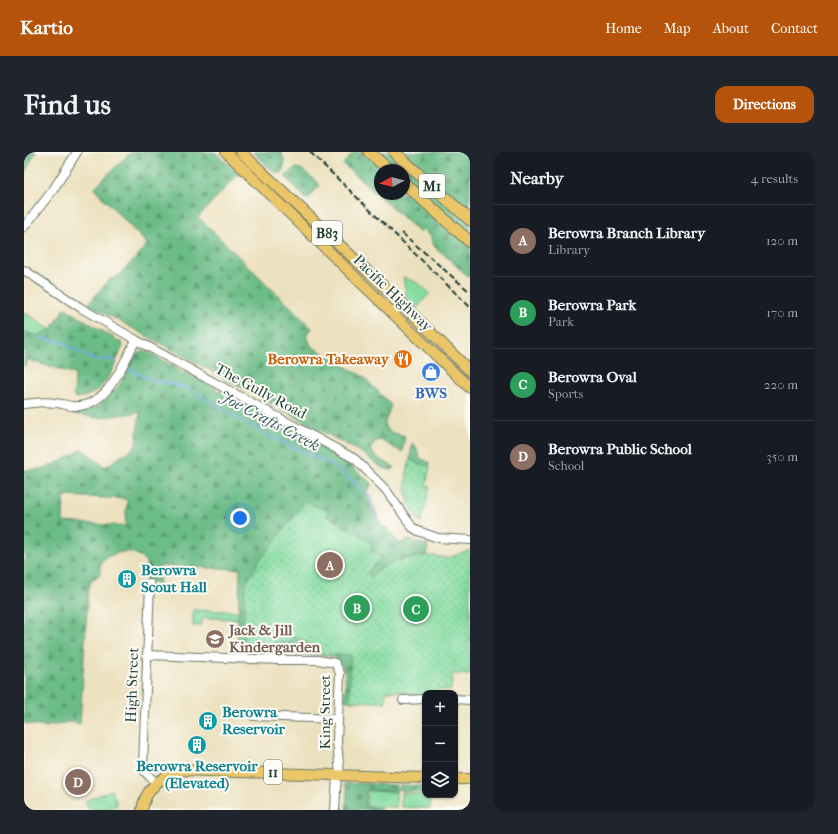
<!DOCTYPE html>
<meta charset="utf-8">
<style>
:root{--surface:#171b24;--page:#20242c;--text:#f1f3f6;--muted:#9ea1a6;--line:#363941;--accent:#b45309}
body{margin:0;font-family:"IM FELL French Canon",serif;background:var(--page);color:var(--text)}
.controls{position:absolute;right:12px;bottom:12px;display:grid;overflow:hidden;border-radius:8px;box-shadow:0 1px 3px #0004}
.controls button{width:36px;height:36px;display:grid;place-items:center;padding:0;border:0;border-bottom:1px solid var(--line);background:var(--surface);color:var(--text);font:20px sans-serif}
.compass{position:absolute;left:350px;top:12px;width:36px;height:36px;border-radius:50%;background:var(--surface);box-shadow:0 1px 3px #0004;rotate:263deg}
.you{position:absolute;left:216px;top:366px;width:14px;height:14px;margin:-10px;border:3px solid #fff;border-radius:50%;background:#1a73e8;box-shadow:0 0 0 6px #1a73e833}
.badge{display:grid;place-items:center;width:26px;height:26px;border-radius:50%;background:var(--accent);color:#fff;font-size:13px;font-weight:700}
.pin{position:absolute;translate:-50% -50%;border:2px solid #fff;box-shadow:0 1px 4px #0006}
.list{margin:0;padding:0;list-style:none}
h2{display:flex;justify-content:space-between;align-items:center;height:52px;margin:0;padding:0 16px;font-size:17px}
h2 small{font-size:13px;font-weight:400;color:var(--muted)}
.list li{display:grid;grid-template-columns:26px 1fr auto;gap:12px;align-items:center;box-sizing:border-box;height:72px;padding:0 16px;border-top:1px solid var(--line)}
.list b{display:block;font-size:15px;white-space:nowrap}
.list p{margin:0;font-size:13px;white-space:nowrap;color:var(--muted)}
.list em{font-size:13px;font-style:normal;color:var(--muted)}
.icon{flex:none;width:22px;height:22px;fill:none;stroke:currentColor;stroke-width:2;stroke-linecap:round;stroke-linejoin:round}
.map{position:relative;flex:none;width:446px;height:658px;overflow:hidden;border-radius:12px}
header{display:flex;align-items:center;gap:24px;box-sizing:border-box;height:56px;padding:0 20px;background:var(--accent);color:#fff}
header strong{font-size:19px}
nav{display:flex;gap:22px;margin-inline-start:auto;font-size:14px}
.intro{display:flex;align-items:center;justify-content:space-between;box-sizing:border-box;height:96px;padding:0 24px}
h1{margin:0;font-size:28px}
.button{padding:10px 18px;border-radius:12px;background:var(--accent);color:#fff;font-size:14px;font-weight:700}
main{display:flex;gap:24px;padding:0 24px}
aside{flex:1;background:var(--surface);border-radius:12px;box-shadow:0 1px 3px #0004}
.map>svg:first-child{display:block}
.grass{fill:#85dca1;stroke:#528c6a}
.forest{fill:url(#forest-firs);stroke:#467c5e;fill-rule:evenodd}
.park{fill:url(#park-dots);stroke:#528c6a}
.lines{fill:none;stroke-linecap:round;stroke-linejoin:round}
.stream{stroke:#71a8df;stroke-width:2}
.minor-casing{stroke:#677665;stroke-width:10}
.major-casing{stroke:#677665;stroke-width:12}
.highway-casing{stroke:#677665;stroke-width:13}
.minor{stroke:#fff;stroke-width:8}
.major{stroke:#ebc669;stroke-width:10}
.highway{stroke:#ebc669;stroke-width:11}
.rail{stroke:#1f3d34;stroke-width:2;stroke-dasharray:6 3;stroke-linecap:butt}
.labels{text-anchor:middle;stroke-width:4;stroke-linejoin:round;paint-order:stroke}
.shield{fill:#fdfcf7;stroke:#62766e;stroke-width:1}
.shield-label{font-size:14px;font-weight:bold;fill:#1f3d34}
.street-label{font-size:15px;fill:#1f3d34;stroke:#fdfcf7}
.food-label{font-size:15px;font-weight:bold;fill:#c56008;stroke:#fdfcf7;text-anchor:end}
.shop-label{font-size:15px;font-weight:bold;fill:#366cbe;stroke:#fdfcf7}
.culture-label{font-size:15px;font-weight:bold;fill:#0d838f;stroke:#fdfcf7;text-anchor:start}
.education-label{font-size:15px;font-weight:bold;fill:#785e54;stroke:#fdfcf7;text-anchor:start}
.water-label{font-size:16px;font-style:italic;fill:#385d67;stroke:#fdfcf7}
</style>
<header>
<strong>Kartio</strong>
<nav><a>Home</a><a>Map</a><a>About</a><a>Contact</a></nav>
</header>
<div class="intro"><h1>Find us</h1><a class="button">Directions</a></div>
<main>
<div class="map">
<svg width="446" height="658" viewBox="0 0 446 658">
<defs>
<pattern id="forest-firs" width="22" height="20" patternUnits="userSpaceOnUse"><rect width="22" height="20" fill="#6cbc87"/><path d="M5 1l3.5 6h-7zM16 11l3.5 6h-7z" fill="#589a6f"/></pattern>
<pattern id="park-dots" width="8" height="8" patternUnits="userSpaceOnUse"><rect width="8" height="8" fill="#85dca1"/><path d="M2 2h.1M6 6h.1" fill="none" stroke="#6cb484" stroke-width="1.8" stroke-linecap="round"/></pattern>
</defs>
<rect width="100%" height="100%" fill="#fdfcf7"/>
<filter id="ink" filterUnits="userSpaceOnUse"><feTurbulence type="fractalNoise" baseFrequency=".025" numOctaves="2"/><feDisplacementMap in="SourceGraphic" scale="8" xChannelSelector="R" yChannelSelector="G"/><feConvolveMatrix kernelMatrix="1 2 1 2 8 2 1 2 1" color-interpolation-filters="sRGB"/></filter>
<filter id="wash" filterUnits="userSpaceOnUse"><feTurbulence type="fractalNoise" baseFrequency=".012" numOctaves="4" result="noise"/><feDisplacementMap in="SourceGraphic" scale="16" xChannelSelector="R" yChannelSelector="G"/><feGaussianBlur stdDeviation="0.9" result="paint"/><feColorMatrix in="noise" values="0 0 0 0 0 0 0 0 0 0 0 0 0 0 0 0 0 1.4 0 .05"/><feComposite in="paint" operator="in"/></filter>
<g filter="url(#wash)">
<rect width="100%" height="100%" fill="#ece1bf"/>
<g class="grass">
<polygon points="379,125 394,131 406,141 393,156 383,146"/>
<polygon points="0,160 27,178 13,184 0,180"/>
<polygon points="88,638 93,653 80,658 65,658 61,649"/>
<polygon points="343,639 372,640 372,655 342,654"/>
<polygon points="377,641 407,643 406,656 377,655"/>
</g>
<g class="forest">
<polygon points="0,0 12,0 0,22"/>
<path d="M107 0H191L214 22 174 65 288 176 283 183 287 194 340 225 367 253 360 273 366 280 381 284 378 300 356 288 351 290 346 297C350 306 363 311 371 315L369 318C358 318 348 309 340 302L64 152 86 127 91 126 113 105 123 92 70 36Z"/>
<polygon points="229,0 257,0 261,11 258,21 251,21"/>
<path d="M330 0H446V126L408 92 407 85 399 77 396 81 319 12ZM356 18H380V42H356Z"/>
<polygon points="272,16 279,18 296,33 283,48 261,24"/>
<path d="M41 156 98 191 99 194C88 218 80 246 50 246L51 222 4 208 0 215V180L13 184 27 178Z"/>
<path d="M120 198 315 304 348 332 341 342 356 373 364 377 375 392C389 384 390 391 404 393L403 403C381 406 364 409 348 425L343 421 357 405 346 397 349 392 302 362 304 359 281 350 409 541H401L398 546 379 539H362L361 550 321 549C321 531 326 512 306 504L213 500 216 417 136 414 135 432 122 431V410C109 395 95 399 79 407L76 414V423L67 428 64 440 56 572 45 570 20 575 0 571V318C20 319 42 308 58 297L81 315 111 295 116 260 75 266 49 262 50 257H65L75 254 96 233 110 204ZM40 344 103 347 101 374 39 370Z"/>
<polygon points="388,291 392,294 396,306 405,310 406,315 392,311 386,307"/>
<polygon points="321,631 373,633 373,639 341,638 341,655 355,656 358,658 322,658 323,637 320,633"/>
<polygon points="377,633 401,634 401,640 378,639 375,636"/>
</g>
<g class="park">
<path d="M386 307 392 311 406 315 402 334 406 335 397 370C380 351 379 332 386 307Z"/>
<polygon points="281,350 304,359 302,363 350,392 346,398 357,405 343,421 348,425 357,416 368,410 403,403 424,406 446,398 446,523 428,522 427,538 412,538 409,541 401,541 401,545 398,546 379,539 362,539 361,550 326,549 327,503 300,502 269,483 266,491 251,490 251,495 219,494 221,433 236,408"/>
<polygon points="169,458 215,459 214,467 179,466 176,474 169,474"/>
</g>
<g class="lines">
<g class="stream">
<polyline points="18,186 41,191 61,204 75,209 86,207 92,209"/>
<polyline points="102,215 125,227 163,236 239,281 306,312 344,342 356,370"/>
</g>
</g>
</g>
<g filter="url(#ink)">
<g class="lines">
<defs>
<g id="minor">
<polyline points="0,75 29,38 53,0"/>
<polyline points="0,118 57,156 112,188 331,307 362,338 388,375 394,379 414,386 446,388"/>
<path d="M0 252C10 251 21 249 31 251 37 251 43 254 49 254 84 256 98 213 112 188"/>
<polyline points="126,432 119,613 121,620 132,631"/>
<polyline points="123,503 255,508 294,508 311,511 316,521 313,589 316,623"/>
<polyline points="431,547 446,548"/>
<polyline points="379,548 401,547"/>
<polyline points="229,564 314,567"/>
<polyline points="311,658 313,623"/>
</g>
<g id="major">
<polyline points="202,0 446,236"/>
<polyline points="217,0 373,147 446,219"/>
<polyline points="431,627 446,627"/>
<path d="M118 658C121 637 137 625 156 618L401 626"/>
</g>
<g id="highway">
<polyline points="345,0 365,18"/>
<polyline points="370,0 446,68"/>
<polyline points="380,31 446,90"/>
</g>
</defs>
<use href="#minor" class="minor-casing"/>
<use href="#major" class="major-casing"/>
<use href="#highway" class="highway-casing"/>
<use href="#minor" class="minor"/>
<use href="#major" class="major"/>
<use href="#highway" class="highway"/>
<g class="rail">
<polyline points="286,0 446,155"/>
<polyline points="378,81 446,140"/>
</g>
</g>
</g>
<defs>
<symbol id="restaurant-disc" viewBox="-11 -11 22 22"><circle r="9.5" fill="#e8710a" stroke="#fdfcf7"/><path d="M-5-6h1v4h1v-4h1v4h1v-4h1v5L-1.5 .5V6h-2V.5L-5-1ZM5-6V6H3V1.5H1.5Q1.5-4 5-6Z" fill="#fff"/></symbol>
<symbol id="shop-disc" viewBox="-11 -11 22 22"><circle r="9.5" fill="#3f7fe0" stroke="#fdfcf7"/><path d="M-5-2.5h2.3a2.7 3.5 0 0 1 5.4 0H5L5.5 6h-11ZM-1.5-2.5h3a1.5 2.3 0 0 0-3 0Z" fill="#fff"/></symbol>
<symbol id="building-disc" viewBox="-11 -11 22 22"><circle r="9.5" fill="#0f9aa8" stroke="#fdfcf7"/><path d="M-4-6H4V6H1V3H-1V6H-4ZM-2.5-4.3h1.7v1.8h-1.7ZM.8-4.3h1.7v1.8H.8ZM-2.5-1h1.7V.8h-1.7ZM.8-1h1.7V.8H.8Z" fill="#fff"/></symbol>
<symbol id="school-disc" viewBox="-11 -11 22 22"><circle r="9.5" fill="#8d6e63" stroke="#fdfcf7"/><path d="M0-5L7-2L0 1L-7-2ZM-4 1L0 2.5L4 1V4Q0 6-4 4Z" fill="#fff"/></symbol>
</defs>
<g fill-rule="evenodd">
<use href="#restaurant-disc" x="368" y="196" width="22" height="22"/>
<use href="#shop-disc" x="396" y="209" width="22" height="22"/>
<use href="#building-disc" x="92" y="416" width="22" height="22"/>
<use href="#school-disc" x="180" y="476" width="22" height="22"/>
<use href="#building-disc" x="173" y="558" width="22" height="22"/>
<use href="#building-disc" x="162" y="582" width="22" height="22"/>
</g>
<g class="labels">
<g class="shield">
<rect x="395" y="22" width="26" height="24" rx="3"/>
<rect x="288" y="69" width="30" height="24" rx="3"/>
<rect x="240" y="608" width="18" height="24" rx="3"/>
</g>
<g class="shield-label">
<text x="408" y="39">M1</text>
<text x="303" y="86">B83</text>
<text x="249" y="625">11</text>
</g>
<g class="street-label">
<text transform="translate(369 141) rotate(44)" y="5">Pacific Highway</text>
<text transform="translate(237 239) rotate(28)" y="5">The Gully Road</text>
<text transform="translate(108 533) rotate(-88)" y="5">High Street</text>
<text transform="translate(301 560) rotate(-90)" y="5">King Street</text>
</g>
<g class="food-label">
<text x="365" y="212">Berowra Takeaway</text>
</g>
<g class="shop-label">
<text x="407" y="246">BWS</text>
</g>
<g class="culture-label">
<text x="117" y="423">Berowra<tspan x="117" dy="17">Scout Hall</tspan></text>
<text x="198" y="565">Berowra<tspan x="198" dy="17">Reservoir</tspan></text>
<text x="173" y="619" text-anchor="middle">Berowra Reservoir<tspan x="173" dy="17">(Elevated)</tspan></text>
</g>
<g class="education-label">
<text x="205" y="483">Jack &amp; Jill<tspan x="205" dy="17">Kindergarden</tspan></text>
</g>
<g class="water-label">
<text transform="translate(246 268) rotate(28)" y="6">Joe Crafts Creek</text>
</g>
</g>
</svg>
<div class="controls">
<button>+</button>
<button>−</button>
<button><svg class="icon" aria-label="layers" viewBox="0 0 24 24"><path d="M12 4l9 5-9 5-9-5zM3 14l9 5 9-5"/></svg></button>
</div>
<svg class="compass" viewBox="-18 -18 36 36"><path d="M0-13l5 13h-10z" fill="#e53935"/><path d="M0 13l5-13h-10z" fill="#9ea1a6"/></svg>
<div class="you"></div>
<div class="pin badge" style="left:306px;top:413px;background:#8d6e63">A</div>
<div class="pin badge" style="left:333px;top:456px;background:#2e9e5b">B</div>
<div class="pin badge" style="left:392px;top:457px;background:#2e9e5b">C</div>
<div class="pin badge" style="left:54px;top:630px;background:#8d6e63">D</div>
</div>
<aside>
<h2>Nearby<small>4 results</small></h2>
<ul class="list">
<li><span class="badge" style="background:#8d6e63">A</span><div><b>Berowra Branch Library</b><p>Library</p></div><em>120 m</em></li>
<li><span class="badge" style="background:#2e9e5b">B</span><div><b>Berowra Park</b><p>Park</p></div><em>170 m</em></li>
<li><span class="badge" style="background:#2e9e5b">C</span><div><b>Berowra Oval</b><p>Sports</p></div><em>220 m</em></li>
<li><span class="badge" style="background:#8d6e63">D</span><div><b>Berowra Public School</b><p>School</p></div><em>350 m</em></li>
</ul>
</aside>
</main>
